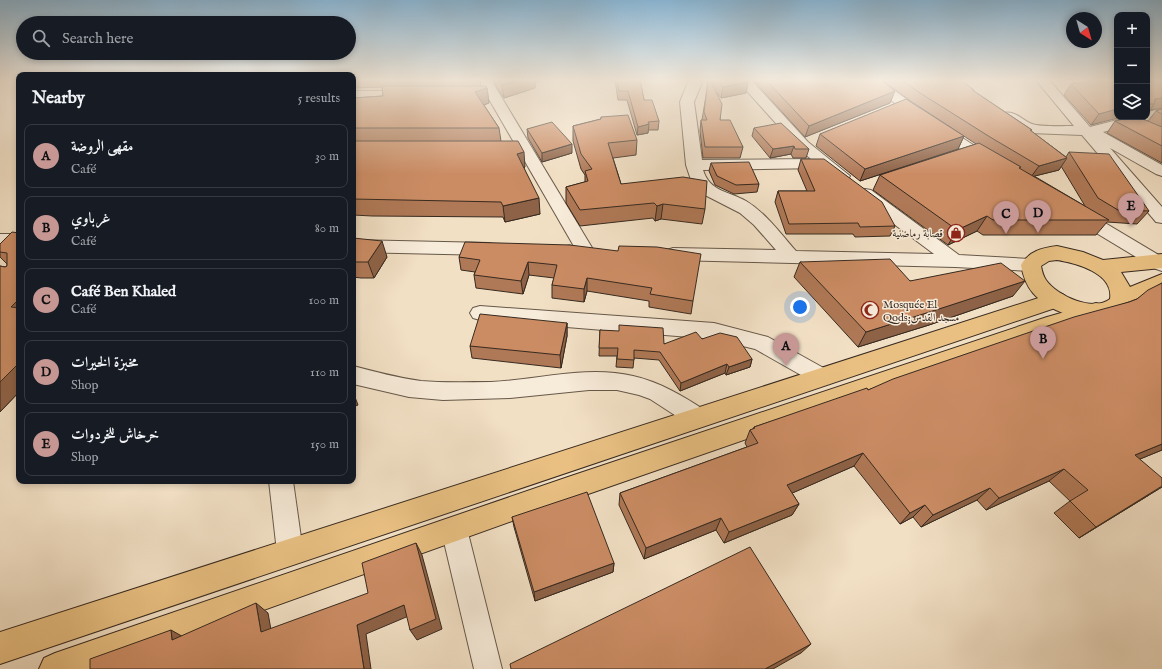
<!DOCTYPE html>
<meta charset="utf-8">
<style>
:root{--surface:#171b24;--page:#242831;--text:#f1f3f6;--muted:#9ea1a6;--line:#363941;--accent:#c59692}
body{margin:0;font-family:"IM FELL English",Amiri,serif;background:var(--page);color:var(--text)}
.controls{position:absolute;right:12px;top:12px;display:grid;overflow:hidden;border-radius:8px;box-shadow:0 2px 6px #0003}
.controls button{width:36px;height:36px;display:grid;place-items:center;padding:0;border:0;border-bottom:1px solid var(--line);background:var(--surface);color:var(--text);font:20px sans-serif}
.compass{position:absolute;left:1066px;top:12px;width:36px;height:36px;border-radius:50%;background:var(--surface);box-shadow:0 2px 6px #0003;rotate:143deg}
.you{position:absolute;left:800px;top:307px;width:14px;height:14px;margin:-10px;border:3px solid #fff;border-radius:50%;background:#1a73e8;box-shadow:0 0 0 6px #1a73e833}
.badge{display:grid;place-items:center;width:26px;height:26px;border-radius:50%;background:var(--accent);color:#111;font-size:13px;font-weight:700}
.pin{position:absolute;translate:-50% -33px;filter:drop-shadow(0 1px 2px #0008)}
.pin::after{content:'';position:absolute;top:21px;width:14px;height:12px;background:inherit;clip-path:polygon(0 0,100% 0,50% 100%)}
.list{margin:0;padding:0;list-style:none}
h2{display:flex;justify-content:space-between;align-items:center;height:52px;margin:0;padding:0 16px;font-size:17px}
h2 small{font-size:13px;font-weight:400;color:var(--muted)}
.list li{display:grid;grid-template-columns:26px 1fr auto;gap:12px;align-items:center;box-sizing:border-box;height:64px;margin:0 8px 8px;padding:0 8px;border:1px solid var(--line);border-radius:8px}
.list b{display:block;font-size:15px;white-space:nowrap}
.list p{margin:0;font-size:13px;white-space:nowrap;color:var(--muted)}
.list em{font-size:13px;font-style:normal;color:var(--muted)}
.icon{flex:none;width:22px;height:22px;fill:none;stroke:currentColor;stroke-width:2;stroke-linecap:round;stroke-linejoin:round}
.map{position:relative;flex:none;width:1162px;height:669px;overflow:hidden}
.search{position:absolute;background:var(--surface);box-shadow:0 2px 6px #0003;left:16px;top:16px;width:340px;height:44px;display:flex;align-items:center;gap:10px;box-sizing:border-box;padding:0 14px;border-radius:22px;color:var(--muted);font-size:15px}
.panel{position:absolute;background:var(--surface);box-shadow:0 2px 6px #0003;left:16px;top:72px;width:340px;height:412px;border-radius:8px}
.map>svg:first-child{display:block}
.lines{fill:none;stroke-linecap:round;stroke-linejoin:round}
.minor-casing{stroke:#665849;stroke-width:2}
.major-casing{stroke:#372a20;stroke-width:2}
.highway-casing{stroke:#372a20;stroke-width:2}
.minor{fill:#f7ebd9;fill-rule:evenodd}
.major{fill:#e9c082;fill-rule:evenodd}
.highway{fill:#e9c082;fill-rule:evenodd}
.wall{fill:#af7856;stroke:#372a20;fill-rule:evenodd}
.shaded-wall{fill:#8e6246;stroke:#372a20}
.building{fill:#cb8c64;stroke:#372a20}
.labels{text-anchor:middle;stroke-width:3;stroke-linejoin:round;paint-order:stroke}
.poi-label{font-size:11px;fill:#372a20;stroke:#f7ebd9;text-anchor:end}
</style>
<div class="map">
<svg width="1162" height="669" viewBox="0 0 1162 669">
<rect width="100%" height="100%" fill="#f2e0c5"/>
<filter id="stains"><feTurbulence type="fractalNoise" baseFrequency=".005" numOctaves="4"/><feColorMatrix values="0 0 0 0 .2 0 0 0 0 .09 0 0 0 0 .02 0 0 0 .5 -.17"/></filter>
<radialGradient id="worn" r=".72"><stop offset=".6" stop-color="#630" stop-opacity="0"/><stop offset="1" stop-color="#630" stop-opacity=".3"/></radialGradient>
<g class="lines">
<defs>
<g id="minor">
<polygon points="478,80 491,80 594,251 591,255 585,257 579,255"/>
<path d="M689 80H703L694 102 702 160 811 159 798 148 737 80H751L808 142 850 176 848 179C836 182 830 174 822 168L703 170C710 192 728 191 746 201 766 213 781 234 796 251L934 254 859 198 857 194 859 190 865 189 871 190 959 255 1031 259 1037 261 1040 265 1037 269 1031 271 955 267 673 260 667 258 664 254 667 250 673 248 776 250 754 225 740 213 701 193 691 180 686 165 680 102Z"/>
<polygon points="865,80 880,80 933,119 995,159 998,162 995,165 990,167 985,165 923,125"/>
<path d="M1036 80H1049L1090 127 1129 117H1147V112L1162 109V117L1103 132 1162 165V176L1156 174 1110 148 1162 207V223L1156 222 1082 135 1030 133 1025 132 1003 119 1001 116 1003 113C1015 110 1022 120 1032 124 1040 127 1064 126 1074 126Z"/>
<polygon points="353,91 410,91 415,92 417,95 415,98 410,99 353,99"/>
<polygon points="1079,210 1085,211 1162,257 1162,271 1156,269 1073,219 1071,215 1073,211"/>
<rect x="0" y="234" width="19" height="12"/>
<polygon points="353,240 489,243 495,245 498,249 495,253 489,255 353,252"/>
<polygon points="480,306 714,323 768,337 829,371 833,377 829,383 822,386 815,383 755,349 714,339 480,320 473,318 470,313 473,308"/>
<path d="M353 366C376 372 398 378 421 381 444 383 468 382 491 382 537 380 587 365 633 376 660 382 683 396 706 411L709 418 706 425 698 427 690 425 650 399 639 395 617 390H589L510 398 443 400 409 397 353 384Z"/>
<polygon points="269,481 293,481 303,552 299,561 290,565 281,561 277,552"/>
<polygon points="454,517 463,520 467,529 502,669 474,669 441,529 445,520"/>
</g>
<path id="major" d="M1057 246 1083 252 1103 260 1162 254V268L1121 272 1130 287 1162 274V290C1151 295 1139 299 1129 305 1126 307 1125 310 1122 312 1118 314 1111 317 1105 318 1082 323 1048 311 1033 293 1026 285 1023 275 1021 265 1029 251 1042 248 1057 246ZM1057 260C1076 263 1114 273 1110 299 1093 312 1057 296 1046 280 1043 276 1042 271 1041 266L1049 261Z"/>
<g id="highway">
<polygon points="1057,292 1064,295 1067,300 1064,305 0,664 0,632"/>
<polygon points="1096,303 1104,305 1107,311 1104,317 1061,330 568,501 99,669 39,669 44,658 55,653 568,477 1047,317"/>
</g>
</defs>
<use href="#minor" class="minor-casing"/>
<use href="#major" class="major-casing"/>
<use href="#highway" class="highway-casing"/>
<use href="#minor" class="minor"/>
<use href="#major" class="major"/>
<use href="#highway" class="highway"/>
</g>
<g class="wall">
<polygon points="353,80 480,80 481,86 487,88 489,103 484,105 499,128 501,141 525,167 524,168 540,214 505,222 503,217 372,216 353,215 353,98 383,96 382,87 353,88"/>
<polygon points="492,80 544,80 535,82 535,88 504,98"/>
<polygon points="615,80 640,80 644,100 659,121 658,130 648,130 648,133 637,135 627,100 618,100"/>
<polygon points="706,80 747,80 748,82 746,93 721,98 717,93 720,120 743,147 740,158 703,158 700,131 701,120 702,120 708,83"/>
<polygon points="753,80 881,80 890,103 805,137"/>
<path d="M882 80H961L974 90V91L1032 130 1031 131 1066 157 1069 152 1149 211 1137 224 1107 222 1096 235H983L977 231 948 245 873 190 880 175 976 144 912 102ZM1061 166 1085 206 1034 176 1059 170Z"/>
<polygon points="1147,80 1162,80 1162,108 1150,110 1147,114"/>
<polygon points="1071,84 1117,117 1091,125 1064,95"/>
<polygon points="1162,109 1162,163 1107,133 1115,121 1148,121 1156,111"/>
<polygon points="601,117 637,140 636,155 613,158 621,184 705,209 702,224 661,219 655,221 653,218 580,226 566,203 566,187 585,182 585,175 581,169 573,141 573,126 601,119"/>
<polygon points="754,128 809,149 806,158 793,158 791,154 770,158 752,136"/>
<polygon points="527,129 572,153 542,162 528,138"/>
<polygon points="820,134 964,136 958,149 860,181 816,146"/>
<polygon points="801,159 895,226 890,236 855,237 853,234 786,234 775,202 778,191 807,191 798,170"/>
<polygon points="711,163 759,184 757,192 734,194 715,185 709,171"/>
<polygon points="19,233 19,392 0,412 0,266 5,267 7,266 7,264 0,257 0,244"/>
<polygon points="353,238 387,257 374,278 361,278 353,277"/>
<polygon points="570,245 693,301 691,314 649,307 649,301 587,291 584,302 552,298 552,285 554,278 529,275 523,294 476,288 474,275 475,272 461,270 459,257"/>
<polygon points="800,262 910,281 1013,296 929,325 858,347 794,277"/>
<polygon points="1162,283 1162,450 1140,459 1149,495 1079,538 1054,513 1070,501 1049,481 986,510 977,500 921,527 913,517 900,524 854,466 792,493 799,504 792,515 724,543 716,530 644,559 619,505 620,493 747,447 745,443 750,430 753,429 754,427 868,390 1129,302 1137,299"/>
<polygon points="567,323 567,336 561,368 472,358 470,346"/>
<polygon points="600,330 664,344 702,339 752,359 750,367 726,375 725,373 680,391 659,360 634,358 633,368 616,367 617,356 599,356"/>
<polygon points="512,517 614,563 613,572 535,601 514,527"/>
</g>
<g class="shaded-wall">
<polygon points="518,80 544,80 535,82 535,88 504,98 502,85"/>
<polygon points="748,82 746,93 721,98 723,87"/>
<polygon points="487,88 489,103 477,107 475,92"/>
<polygon points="895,91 890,103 805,137 809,126"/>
<polygon points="1162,98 1162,108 1150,110 1154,104 1155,99"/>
<polygon points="1117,109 1117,117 1122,117 1091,125 1099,114"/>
<polygon points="649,124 648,133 637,135 638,127"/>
<polygon points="964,136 958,149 860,181 865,169"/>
<polygon points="572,144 572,153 542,162 542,153"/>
<polygon points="794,146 791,154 770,158 773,149"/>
<polygon points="524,152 525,167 518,169 517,154"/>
<polygon points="1067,158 1059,170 1031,177 1039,166"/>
<polygon points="539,198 540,214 505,222 503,206"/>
<polygon points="663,204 661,219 655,221 657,206"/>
<polygon points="987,216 977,231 948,245 957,230"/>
<polygon points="382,241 387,257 374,278 368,262"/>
<polygon points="528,262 529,275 523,294 521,281"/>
<polygon points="587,278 587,291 584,302 584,289"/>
<polygon points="1025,281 1013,296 929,325 858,347 866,332"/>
<polygon points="19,299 19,315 11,307"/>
<polygon points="567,323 567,336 561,368 560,355"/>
<polygon points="752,359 750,367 726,375 729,367"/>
<polygon points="19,363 19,392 0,412 0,382"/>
<polygon points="727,364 725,373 680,391 681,383"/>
<polygon points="353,392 358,405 353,407"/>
<polygon points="1162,444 1162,450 1118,468 1135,455"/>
<polygon points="863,453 854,466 781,498 787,485"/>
<polygon points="1064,469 1049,481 986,510 999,498"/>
<polygon points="1162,487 1149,495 1079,538 1096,527"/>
<polygon points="990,488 977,500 921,527 933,515"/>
<polygon points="799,504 792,515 724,543 729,532"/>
<polygon points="925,505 913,517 900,524 910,513"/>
<polygon points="721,518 716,530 644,559 646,548"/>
<polygon points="416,543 422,555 442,629 417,640 410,630"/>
<polygon points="614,563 613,572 535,601 534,592"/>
<polygon points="256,603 268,613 273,641 261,632"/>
<polygon points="404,605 411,615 366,634 371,669 364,669 357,625"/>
<polygon points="171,630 187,639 172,640"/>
<polygon points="811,644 801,653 773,669 765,669"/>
</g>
<g class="building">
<polygon points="499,80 518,80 502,85"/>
<polygon points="617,80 640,80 644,100 652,100 659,121 648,122 649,124 638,127 628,91 619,91"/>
<polygon points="708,80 710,80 722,104 720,120 730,120 743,147 705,147 701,120 707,120 704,112"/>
<polygon points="717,80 747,80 748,82 723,87"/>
<polygon points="766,80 881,80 895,91 809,126"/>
<polygon points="902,80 961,80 974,90 972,90 1032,130 1030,130 1067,158 1039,166 990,137 917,91"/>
<polygon points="1100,80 1117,80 1117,109 1099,114 1071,84"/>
<polygon points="1147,80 1162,80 1162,98 1155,99 1154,104 1147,104"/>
<polygon points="382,86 486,86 487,88 475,92 499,128 353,128 353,98 383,96"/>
<polygon points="906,99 964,136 865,169 820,134"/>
<polygon points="1162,109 1162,114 1156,111"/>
<polygon points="628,115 637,140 608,143 621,184 683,177 707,181 705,209 663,204 657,206 654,203 580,210 566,187 588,181 585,171 592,169 581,154 573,126 601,119 601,117"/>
<polygon points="1133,117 1138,117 1162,127 1162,146 1115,121"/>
<polygon points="552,122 572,144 542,153 527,129"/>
<polygon points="781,123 809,149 795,149 794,146 773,149 754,128"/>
<polygon points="353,141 518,141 524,152 517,154 539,198 503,206 501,202 353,199"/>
<polygon points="979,143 1021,167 1019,168 1109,220 993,220 987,216 957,230 880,175"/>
<polygon points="1069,152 1109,154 1149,211 1118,210 1098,198"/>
<polygon points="801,159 824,159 882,202 895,226 860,227 858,223 789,224 778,191 815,191"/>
<polygon points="749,162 759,184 736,185 717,176 711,163"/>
<polygon points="12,232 19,233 19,299 11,307 19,308 19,363 0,382 0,266 5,267 7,266 7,253 0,252 0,244"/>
<polygon points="353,238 382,241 368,262 353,262"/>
<polygon points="465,242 570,245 618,251 619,246 657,247 701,254 693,301 650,294 652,288 587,278 584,289 552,285 557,265 528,262 521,281 474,275 480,260 459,257"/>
<polygon points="890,259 910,281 1001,263 1025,281 939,309 866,332 800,262"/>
<polygon points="1162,283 1162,444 1135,455 1162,478 1162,486 1096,527 1070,501 1088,490 1064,469 999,498 990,488 933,515 925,505 910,513 863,453 787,485 799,504 729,532 721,518 646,548 620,493 758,443 750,430 755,428 754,427 867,388 868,390 893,379 1074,317 1129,302 1137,299 1148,290"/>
<polygon points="480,314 567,323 560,355 470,346"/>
<polygon points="619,325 663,328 664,344 696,332 702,339 720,333 737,337 752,359 729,367 727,364 681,383 660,352 634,350 634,360 617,359 618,348 599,348 600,330 619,331"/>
<polygon points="587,492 614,563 534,592 512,517"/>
<polygon points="416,543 436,619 410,630 404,605 357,625 364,669 90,669 90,659 171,630 172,640 256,603 261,632 368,593 362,563"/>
<polygon points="750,547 811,644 765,669 511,669 510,664"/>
</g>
<linearGradient id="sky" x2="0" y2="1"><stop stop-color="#8ab7d6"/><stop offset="0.46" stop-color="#f9f1e5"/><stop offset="1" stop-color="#f9f1e5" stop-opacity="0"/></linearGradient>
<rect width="1162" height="174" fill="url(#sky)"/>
<defs>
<symbol id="shop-ring" viewBox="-11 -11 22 22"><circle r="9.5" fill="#f7ebd9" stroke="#8f2418" stroke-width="1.5"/><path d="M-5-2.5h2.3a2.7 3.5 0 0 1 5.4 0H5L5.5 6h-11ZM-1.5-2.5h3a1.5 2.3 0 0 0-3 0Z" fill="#8f2418"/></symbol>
<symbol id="mosque-ring" viewBox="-11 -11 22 22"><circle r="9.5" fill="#f7ebd9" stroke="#8f2418" stroke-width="1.5"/><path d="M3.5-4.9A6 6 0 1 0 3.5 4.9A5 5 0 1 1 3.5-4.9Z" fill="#8f2418"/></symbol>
</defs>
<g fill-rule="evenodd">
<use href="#shop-ring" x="946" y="223" width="20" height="20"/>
<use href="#mosque-ring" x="860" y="300" width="20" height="20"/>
</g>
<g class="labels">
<g class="poi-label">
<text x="943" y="237">قصابة رماضنية</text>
<text x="883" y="308" text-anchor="start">Mosquée El<tspan x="883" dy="13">Qods;مسجد القدس</tspan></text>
</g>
</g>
<rect width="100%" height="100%" filter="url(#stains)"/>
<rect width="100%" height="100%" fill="url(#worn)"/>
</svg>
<div class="controls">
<button>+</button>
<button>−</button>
<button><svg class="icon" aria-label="layers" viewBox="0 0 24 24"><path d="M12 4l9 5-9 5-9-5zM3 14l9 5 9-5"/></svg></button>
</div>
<svg class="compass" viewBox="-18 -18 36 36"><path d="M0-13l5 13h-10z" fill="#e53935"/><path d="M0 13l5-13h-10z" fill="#9ea1a6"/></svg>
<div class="you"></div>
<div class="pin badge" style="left:786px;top:366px">A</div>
<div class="pin badge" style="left:1043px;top:359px">B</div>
<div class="pin badge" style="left:1006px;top:234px">C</div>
<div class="pin badge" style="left:1038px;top:233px">D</div>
<div class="pin badge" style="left:1131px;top:226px">E</div>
<div class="search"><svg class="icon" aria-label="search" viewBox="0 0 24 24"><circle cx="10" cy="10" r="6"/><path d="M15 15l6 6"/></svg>Search here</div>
<section class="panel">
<h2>Nearby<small>5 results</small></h2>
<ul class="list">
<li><span class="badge">A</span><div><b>مقهى الروضة</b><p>Café</p></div><em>30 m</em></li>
<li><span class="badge">B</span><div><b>غرباوي</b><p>Café</p></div><em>80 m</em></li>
<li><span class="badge">C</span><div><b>Café Ben Khaled</b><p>Café</p></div><em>100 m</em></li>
<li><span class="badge">D</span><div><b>مخبزة الخيرات</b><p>Shop</p></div><em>110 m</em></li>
<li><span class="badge">E</span><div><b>خرخاش للخردوات</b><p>Shop</p></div><em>150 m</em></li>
</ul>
</section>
</div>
